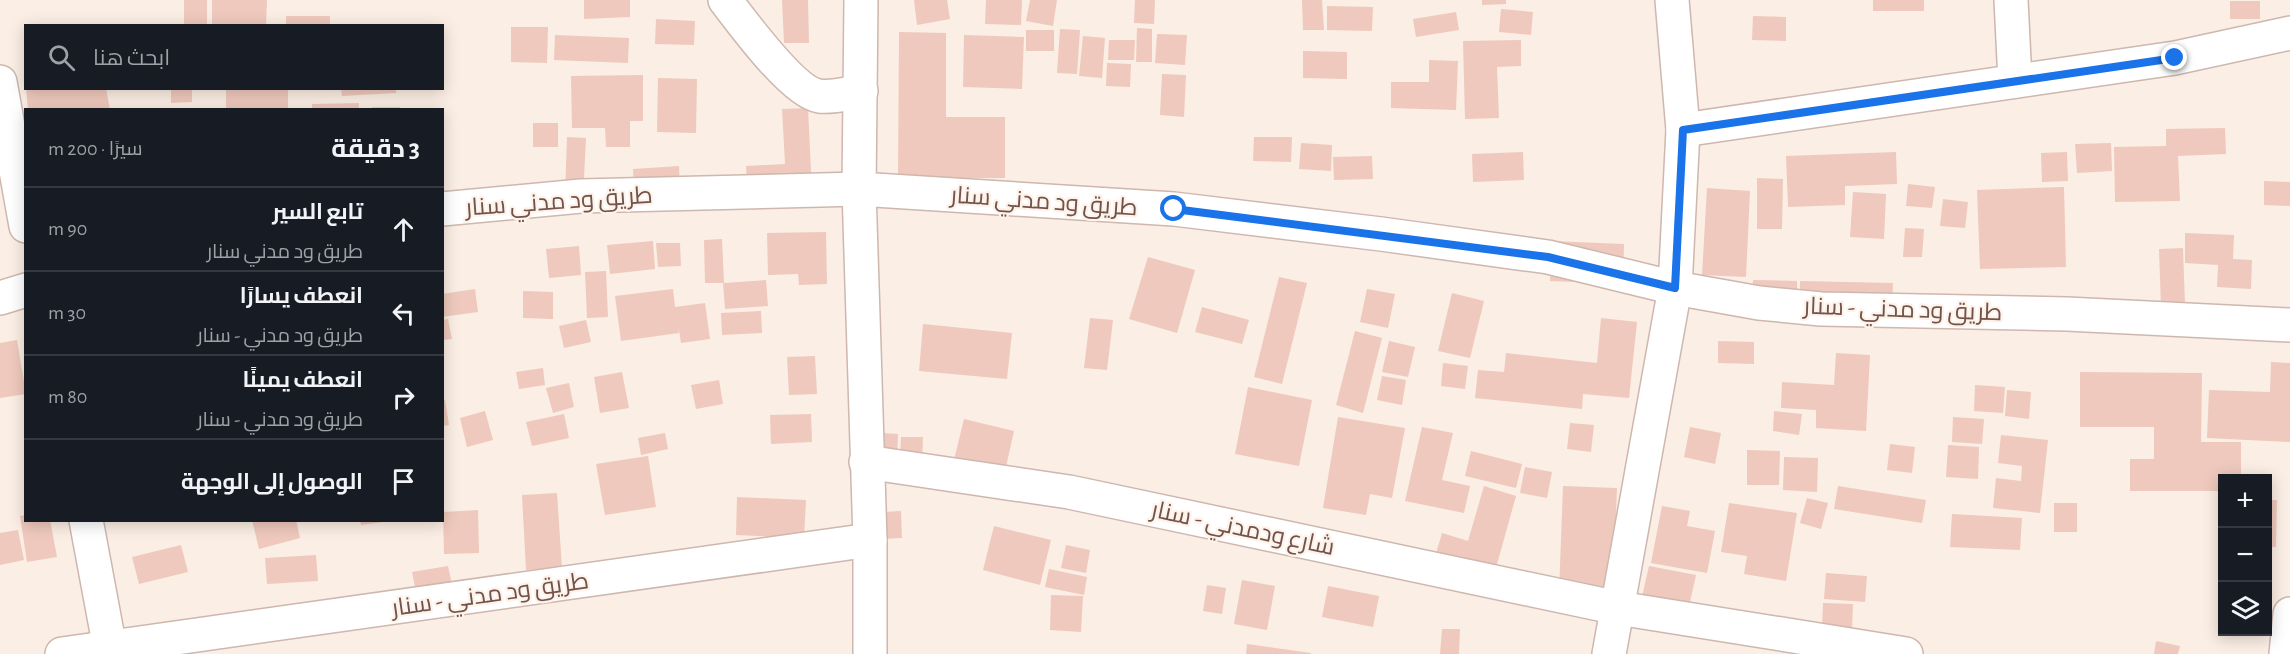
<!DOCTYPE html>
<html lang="ar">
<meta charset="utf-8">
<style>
:root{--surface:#171b24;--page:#242831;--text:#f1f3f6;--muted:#9ea1a6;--line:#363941}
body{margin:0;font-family:"Alegreya Sans",Cairo,sans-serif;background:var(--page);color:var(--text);direction:rtl}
.controls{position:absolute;right:18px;bottom:18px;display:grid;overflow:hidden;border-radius:0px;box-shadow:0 3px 15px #0003}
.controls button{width:54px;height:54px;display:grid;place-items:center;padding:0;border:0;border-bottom:2px solid var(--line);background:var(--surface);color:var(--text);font:30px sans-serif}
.stop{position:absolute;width:18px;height:18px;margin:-14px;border:4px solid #1a73e8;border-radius:50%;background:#fff}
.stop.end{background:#1a73e8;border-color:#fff;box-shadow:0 2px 6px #0008}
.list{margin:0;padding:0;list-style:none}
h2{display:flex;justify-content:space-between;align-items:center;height:78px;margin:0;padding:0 24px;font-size:26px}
h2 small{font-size:20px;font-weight:400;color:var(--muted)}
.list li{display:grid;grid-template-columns:39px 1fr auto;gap:18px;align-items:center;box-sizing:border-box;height:84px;padding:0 24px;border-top:2px solid var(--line)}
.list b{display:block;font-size:22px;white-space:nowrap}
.list p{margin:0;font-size:20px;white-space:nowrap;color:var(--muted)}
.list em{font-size:20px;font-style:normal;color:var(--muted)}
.icon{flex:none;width:33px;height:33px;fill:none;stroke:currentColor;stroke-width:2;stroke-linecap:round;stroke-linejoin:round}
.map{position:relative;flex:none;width:2290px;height:654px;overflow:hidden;direction:ltr}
.search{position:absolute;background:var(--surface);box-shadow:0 3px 15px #0003;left:24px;top:24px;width:420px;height:66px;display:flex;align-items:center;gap:15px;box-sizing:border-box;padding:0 21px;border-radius:0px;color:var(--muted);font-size:22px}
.panel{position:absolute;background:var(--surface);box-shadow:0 3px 15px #0003;left:24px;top:108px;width:420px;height:414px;border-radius:0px;direction:rtl}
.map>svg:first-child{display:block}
.building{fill:#efc9bd}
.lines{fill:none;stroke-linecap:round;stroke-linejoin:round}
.street-casing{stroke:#ceb7ae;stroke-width:36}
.street{stroke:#fff;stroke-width:33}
.route{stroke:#1a73e8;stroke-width:8}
.labels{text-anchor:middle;stroke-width:4.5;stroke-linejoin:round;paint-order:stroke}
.street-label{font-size:24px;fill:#72534b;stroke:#fef3ea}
</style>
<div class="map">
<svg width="2290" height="654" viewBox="0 0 2290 654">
<rect width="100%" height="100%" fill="#fbeee4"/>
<g class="building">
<rect x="184" y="0" width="23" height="26"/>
<polygon points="212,0 267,0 266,26 212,26"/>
<polygon points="584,0 630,0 630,17 584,19"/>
<polygon points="782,0 808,0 809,43 784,43"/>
<polygon points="914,0 947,0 950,19 917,25"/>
<polygon points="986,0 1022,0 1021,25 985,24"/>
<polygon points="1030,0 1057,0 1053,26 1026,21"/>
<polygon points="1135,0 1155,0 1154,24 1134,23"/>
<polygon points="1302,0 1322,0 1324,30 1303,30"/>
<polygon points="1482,0 1506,0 1506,4 1482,5"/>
<rect x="1873" y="0" width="51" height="11"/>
<rect x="2230" y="1" width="30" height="18"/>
<polygon points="1327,6 1373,7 1372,31 1327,30"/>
<polygon points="1501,9 1533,12 1531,35 1499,32"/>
<polygon points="1456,12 1459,30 1416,37 1413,19"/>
<rect x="286" y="16" width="44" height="10"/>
<polygon points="1753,16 1786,17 1786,41 1752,40"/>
<polygon points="656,19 695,21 694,45 655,44"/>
<polygon points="511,27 548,27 547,63 511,62"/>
<polygon points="1137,28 1152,29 1152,62 1136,62"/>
<polygon points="1060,29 1080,30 1077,74 1057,73"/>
<rect x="1026" y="30" width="28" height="21"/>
<polygon points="899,32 946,33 946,117 1005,117 1005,178 898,178"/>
<polygon points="1157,34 1187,35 1185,65 1155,63"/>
<polygon points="555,35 629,38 628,63 554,60"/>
<polygon points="964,35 1024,37 1022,89 963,87"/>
<polygon points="1083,36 1105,38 1102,78 1079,76"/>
<polygon points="1109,40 1135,40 1134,60 1108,60"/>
<polygon points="1521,40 1521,66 1497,67 1499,118 1465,119 1463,41"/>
<polygon points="1303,51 1347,52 1347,79 1303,78"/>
<polygon points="1429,60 1458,61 1456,110 1391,108 1391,82 1429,82"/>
<polygon points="1107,63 1131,64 1130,87 1106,86"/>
<polygon points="1162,74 1186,75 1184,117 1160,115"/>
<polygon points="643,75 643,121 630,121 630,147 606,147 605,128 572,128 571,76"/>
<polygon points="658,78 697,79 696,133 657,132"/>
<polygon points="26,88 106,88 110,110 28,110"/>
<polygon points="171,88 192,88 192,102 171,103"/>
<rect x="226" y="88" width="62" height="22"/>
<polygon points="341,88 396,88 396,93 342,96"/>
<polygon points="359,103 359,110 312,110 312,104"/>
<rect x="372" y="107" width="28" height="3"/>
<polygon points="808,108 812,192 748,195 746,166 785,164 782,109"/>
<rect x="533" y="123" width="25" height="24"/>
<polygon points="2225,128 2226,154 2178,156 2180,201 2115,202 2114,147 2166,146 2166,129"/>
<polygon points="567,137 586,138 583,197 565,196"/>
<polygon points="1254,137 1292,137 1291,162 1253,161"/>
<polygon points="1301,143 1332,145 1331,171 1299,169"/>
<polygon points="2111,143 2112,171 2077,173 2075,144"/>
<polygon points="1523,152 1524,180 1473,182 1472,154"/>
<polygon points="1896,152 1897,184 1845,186 1845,205 1788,207 1786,156"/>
<polygon points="2067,152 2068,181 2042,182 2041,153"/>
<polygon points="1372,156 1373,179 1334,180 1333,157"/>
<polygon points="679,166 680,193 634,195 633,169"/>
<polygon points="1757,178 1783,179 1782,229 1757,229"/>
<polygon points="2264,181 2290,182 2290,206 2264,205"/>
<polygon points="1908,184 1935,187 1932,208 1906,206"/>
<polygon points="2064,187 2066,267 1980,269 1977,190"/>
<polygon points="1707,188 1750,191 1746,277 1702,275"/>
<polygon points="1853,192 1886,194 1884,239 1850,237"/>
<polygon points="1943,199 1968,202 1965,228 1940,226"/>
<polygon points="1905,228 1924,229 1922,257 1903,257"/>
<polygon points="826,232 827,284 799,285 798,274 768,275 767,233"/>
<polygon points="2185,233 2234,235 2233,259 2252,260 2251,289 2217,287 2218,265 2185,263"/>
<polygon points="722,239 724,283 766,280 768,306 725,309 723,283 705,283 704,240"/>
<polygon points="653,241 655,269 610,274 607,245"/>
<polygon points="1551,241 1624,244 1623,284 1550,281"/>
<polygon points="656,243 680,243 681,266 658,267"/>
<polygon points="579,246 581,275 549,278 546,249"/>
<polygon points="2183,248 2185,305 2161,307 2159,249"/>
<polygon points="1148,257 1195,270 1177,333 1129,319"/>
<polygon points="606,271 608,317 587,318 585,272"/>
<polygon points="1279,277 1307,283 1282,384 1254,377"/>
<polygon points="1753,280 1797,281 1797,306 1752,305"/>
<polygon points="1800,281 1893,283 1892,310 1800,308"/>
<polygon points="475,289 478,312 442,317 442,294"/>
<polygon points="673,289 675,307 705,303 710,339 681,343 678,324 679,333 621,341 615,296"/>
<polygon points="1367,289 1395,294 1388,328 1360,322"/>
<polygon points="523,291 553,292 553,319 523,318"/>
<polygon points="1452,293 1484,301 1470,358 1438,351"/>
<polygon points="1202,307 1249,320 1242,344 1195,332"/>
<polygon points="761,311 762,333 722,335 721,313"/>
<polygon points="1090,318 1113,320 1107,370 1084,368"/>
<polygon points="1601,318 1637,322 1629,398 1583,394 1582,409 1475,398 1478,370 1504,372 1506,353 1597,363"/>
<polygon points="448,319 452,339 442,340 442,320"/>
<polygon points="586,320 591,342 564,348 559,326"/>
<polygon points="923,324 1012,333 1007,379 919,371"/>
<polygon points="1355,331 1382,338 1363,413 1336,405"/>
<polygon points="17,340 26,394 0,398 0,343"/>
<polygon points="1389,341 1415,347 1408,377 1382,372"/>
<polygon points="1718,341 1754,342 1754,364 1718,363"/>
<polygon points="1836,353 1870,355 1866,431 1816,428 1816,410 1781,408 1782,382 1834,385"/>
<polygon points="815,356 817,394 789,395 787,357"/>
<polygon points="2271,362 2290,363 2290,442 2207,438 2209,390 2270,392"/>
<polygon points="1443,363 1468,366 1465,389 1441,386"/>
<polygon points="543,368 545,385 519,389 516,372"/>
<polygon points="622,372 629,408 600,413 594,377"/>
<polygon points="2080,372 2202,373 2201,442 2241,442 2241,478 2222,478 2222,521 2218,521 2218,491 2130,491 2130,459 2154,459 2154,427 2080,427"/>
<polygon points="1382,376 1406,380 1402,405 1377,400"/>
<polygon points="719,380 723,404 696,409 691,385"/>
<polygon points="569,383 574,407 553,413 546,388"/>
<polygon points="1975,385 2005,387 2003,413 1974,411"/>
<polygon points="1248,387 1312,400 1299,466 1235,454"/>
<polygon points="2007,390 2031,392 2029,419 2005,416"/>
<polygon points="442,400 445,400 449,425 442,426"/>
<polygon points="485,411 493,440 467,447 460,418"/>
<polygon points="1774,411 1802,414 1799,435 1773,431"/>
<polygon points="564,414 569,438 532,446 526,422"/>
<polygon points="811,414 812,442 771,444 770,415"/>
<polygon points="1338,417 1405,428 1392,498 1370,494 1366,515 1323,508"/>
<polygon points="1953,417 1984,419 1982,444 1952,442"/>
<polygon points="964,419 1014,431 1003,480 952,468"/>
<polygon points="1570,423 1594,425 1591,452 1567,449"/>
<polygon points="1422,427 1453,433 1442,480 1470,486 1464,513 1405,501"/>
<polygon points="1690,427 1721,433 1715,464 1684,457"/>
<polygon points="665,433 668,449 641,455 638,438"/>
<polygon points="883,433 898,434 897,459 882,459"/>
<polygon points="2001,435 2048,440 2040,513 1993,508 1996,478 2021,481 2022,466 1998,463"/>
<polygon points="901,437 923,437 922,462 900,462"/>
<polygon points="1890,444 1915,447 1912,473 1887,470"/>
<polygon points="1948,445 1979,447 1978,479 1946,477"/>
<polygon points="1747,450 1780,451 1779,485 1747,485"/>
<polygon points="1471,451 1522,464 1516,488 1465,476"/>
<polygon points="648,456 656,507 605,515 596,464"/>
<polygon points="1784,457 1818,458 1817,492 1783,490"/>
<polygon points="1525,467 1552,472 1547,498 1520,493"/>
<polygon points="1484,486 1516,496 1494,575 1435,557 1442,533 1468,541"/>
<polygon points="1563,486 1617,488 1613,593 1559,592"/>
<polygon points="1838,486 1926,500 1922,523 1834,509"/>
<polygon points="557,493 562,568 526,570 522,495"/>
<polygon points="737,497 806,500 804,538 736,535"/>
<polygon points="1807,498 1828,503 1821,529 1800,523"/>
<polygon points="2268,500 2277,500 2276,547 2268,547"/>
<polygon points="1729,503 1797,513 1786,581 1744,574 1747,556 1721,552"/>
<rect x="2054" y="503" width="23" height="29"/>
<polygon points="1662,506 1690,511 1687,526 1715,531 1707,573 1651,563"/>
<polygon points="478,510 479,553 444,554 443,512"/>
<polygon points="901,511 902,538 883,539 882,512"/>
<polygon points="1952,514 2022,518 2020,550 1950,547"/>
<polygon points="26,515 26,520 50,520 57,557 27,562 20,516"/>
<polygon points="252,520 296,520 300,538 259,549"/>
<polygon points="360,520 383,520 383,522 361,525"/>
<polygon points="994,526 1051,540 1040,585 983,570"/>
<polygon points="18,530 24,560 0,565 0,533"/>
<polygon points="181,545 188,572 139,584 132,557"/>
<polygon points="1066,545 1090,550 1086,573 1061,568"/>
<polygon points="316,555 318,581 267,584 265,558"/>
<polygon points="448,566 452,585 416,592 412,572"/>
<polygon points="1649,566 1696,575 1688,611 1641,601"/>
<polygon points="1049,569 1087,577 1084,595 1045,587"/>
<polygon points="1826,573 1867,576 1865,602 1824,599"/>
<polygon points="1242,580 1275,586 1267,630 1234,624"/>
<polygon points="1207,585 1226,588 1222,614 1203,611"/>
<polygon points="1328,586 1379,596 1373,627 1322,617"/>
<polygon points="1051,595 1083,596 1081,632 1050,630"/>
<polygon points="1823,603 1853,604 1852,630 1822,629"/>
<polygon points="1442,629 1460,629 1459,654 1440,654"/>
<polygon points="2156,641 2180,646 2178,654 2154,654"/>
<polygon points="1247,644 1311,653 1311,654 1246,654"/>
</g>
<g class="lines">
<defs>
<g id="street">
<path d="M725 0C742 22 793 92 819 96 832 98 849 93 861 91"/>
<polyline points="861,0 859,189 870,540 870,654"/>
<polyline points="2011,0 2015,81"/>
<polyline points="0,82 26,226"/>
<polyline points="1683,130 2175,58 2290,33"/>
<polyline points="442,209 581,196 859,189 1174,209 1381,234 1548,257 1675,288 1759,303 1821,309 2067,314 2290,325"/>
<polyline points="0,298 26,290"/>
<polyline points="866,462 1069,492 1618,608 1906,654"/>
<polyline points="86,520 111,654"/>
<polyline points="62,654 870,540"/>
<polyline points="1609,654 1675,288 1683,130 1672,0"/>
<polyline points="2286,654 2290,614"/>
</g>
</defs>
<use href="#street" class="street-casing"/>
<use href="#street" class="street"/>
</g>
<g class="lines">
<polyline class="route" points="1174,209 1548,257 1675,288 1683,130 2175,58"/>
</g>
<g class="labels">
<g class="street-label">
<text transform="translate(559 201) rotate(-4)" y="8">طريق ود مدني سنار</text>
<text transform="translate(1044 201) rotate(4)" y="8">طريق ود مدني سنار</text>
<text transform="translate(1903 309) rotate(2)" y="8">طريق ود مدني - سنار</text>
<text transform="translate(1243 528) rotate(12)" y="8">شارع ودمدني - سنار</text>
<text transform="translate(490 594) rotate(-8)" y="8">طريق ود مدني - سنار</text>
</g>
</g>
</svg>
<div class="controls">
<button>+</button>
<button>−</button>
<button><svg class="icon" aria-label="layers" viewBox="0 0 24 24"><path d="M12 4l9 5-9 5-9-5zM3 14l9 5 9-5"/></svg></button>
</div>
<div class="stop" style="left:1174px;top:209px"></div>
<div class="stop end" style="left:2175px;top:58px"></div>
<div class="search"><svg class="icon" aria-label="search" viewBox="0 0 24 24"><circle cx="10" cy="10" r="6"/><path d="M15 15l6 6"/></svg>ابحث هنا</div>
<section class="panel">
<h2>3 دقيقة<small>سيرًا · 200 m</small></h2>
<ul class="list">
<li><svg class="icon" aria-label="ahead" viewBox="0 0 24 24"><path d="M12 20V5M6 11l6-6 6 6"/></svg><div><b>تابع السير</b><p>طريق ود مدني سنار</p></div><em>90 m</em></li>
<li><svg class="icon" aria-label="left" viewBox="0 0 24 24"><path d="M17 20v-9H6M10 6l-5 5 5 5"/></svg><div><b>انعطف يسارًا</b><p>طريق ود مدني - سنار</p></div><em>30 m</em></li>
<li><svg class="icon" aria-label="right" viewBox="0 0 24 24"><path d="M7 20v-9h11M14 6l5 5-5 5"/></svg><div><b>انعطف يمينًا</b><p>طريق ود مدني - سنار</p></div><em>80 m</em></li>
<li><svg class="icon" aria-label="arrive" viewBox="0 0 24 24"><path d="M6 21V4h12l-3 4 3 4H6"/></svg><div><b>الوصول إلى الوجهة</b></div></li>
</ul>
</section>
</div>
